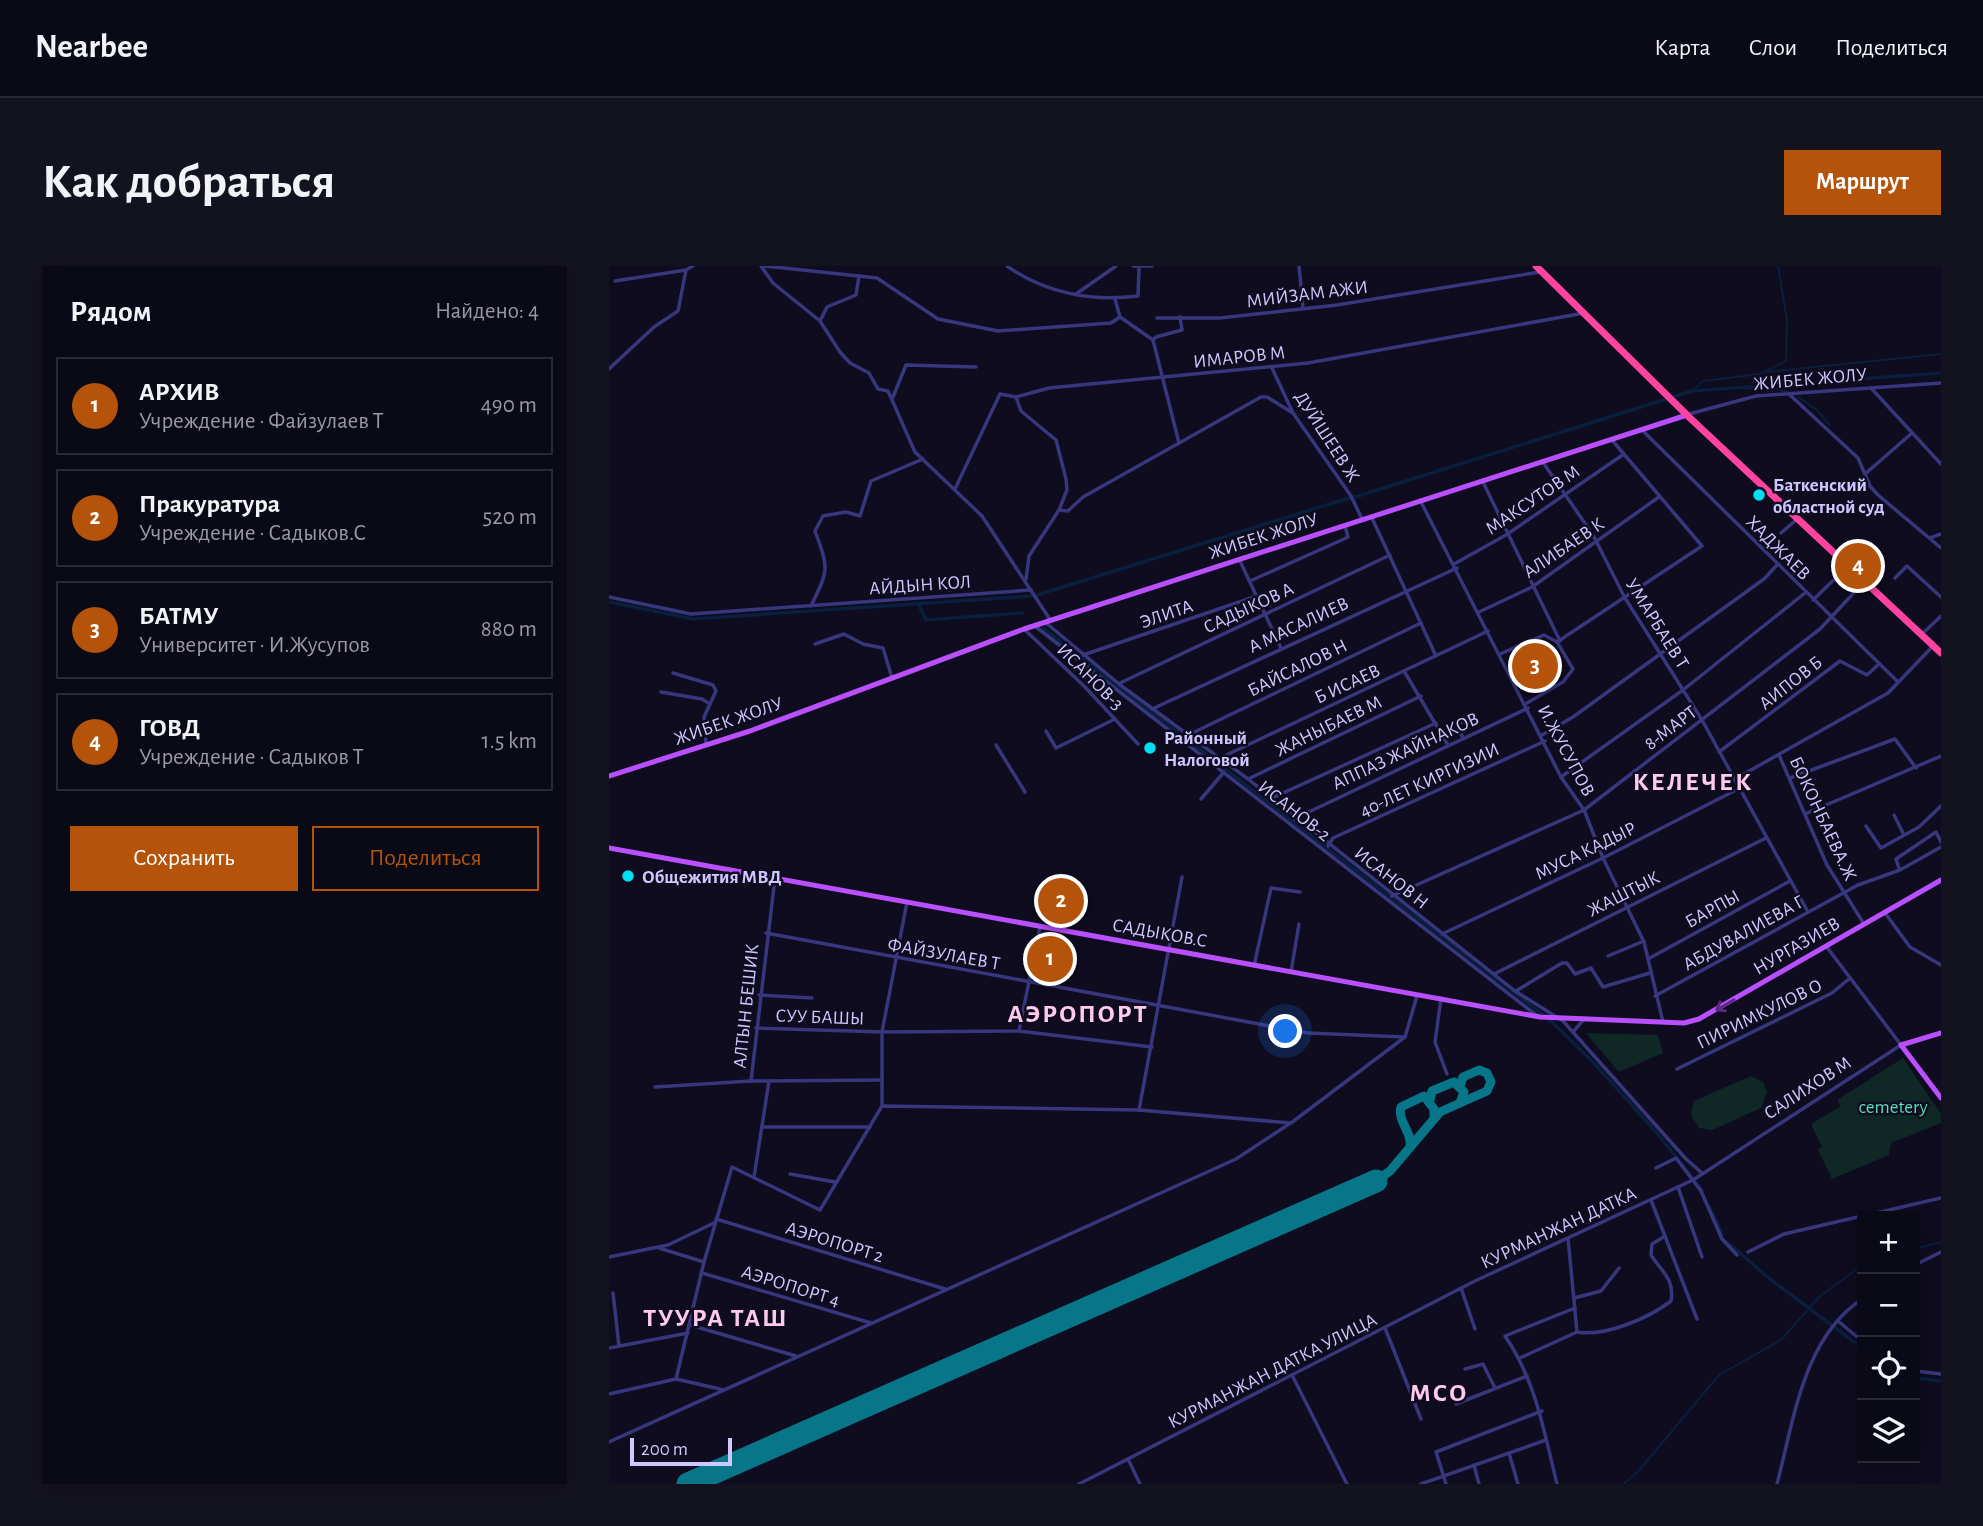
<!DOCTYPE html>
<html lang="ru">
<meta charset="utf-8">
<style>
:root{--surface:#0a0916;--page:#13121f;--text:#f1f3f6;--muted:#999aa1;--line:#2a2a35;--accent:#b45309}
body{margin:0;font-family:"Alegreya Sans",sans-serif;background:var(--page);color:var(--text)}
.controls{position:absolute;right:21px;bottom:21px;display:grid;overflow:hidden;border-radius:0px;box-shadow:0 4px 18px #0003}
.controls button{width:63px;height:63px;display:grid;place-items:center;padding:0;border:0;border-bottom:2px solid var(--line);background:var(--surface);color:var(--text);font:35px sans-serif}
.scale{position:absolute;left:21px;bottom:18px;width:102px;box-sizing:border-box;padding-left:7px;border:4px solid #cec8ff;border-top:0;font-size:19px;line-height:24px;white-space:nowrap;color:#cec8ff;-webkit-text-stroke:5px #0e0c1e;paint-order:stroke}
.you{position:absolute;left:677px;top:766px;width:24px;height:24px;margin:-18px;border:5px solid #fff;border-radius:50%;background:#1a73e8;box-shadow:0 0 0 10px #1a73e833}
.badge{display:grid;place-items:center;width:46px;height:46px;border-radius:50%;background:var(--accent);color:#fff;font-size:23px;font-weight:700}
.pin{position:absolute;translate:-50% -50%;border:4px solid #fff;box-shadow:0 2px 7px #0006}
.list{margin:0;padding:0;list-style:none}
h2{display:flex;justify-content:space-between;align-items:center;height:91px;margin:0;padding:0 28px;font-size:30px}
h2 small{font-size:23px;font-weight:400;color:var(--muted)}
.list li{display:grid;grid-template-columns:46px 1fr auto;gap:21px;align-items:center;box-sizing:border-box;height:98px;margin:0 14px 14px;padding:0 14px;border:2px solid var(--line);border-radius:0px}
.list b{display:block;font-size:26px;white-space:nowrap}
.list p{margin:0;font-size:23px;white-space:nowrap;color:var(--muted)}
.list em{font-size:23px;font-style:normal;color:var(--muted)}
.actions{display:flex;gap:14px;padding:21px 28px}
.actions a{flex:1;padding:16px 0;border:2px solid var(--accent);border-radius:0px;text-align:center;font-size:24px;color:var(--accent)}
.actions .main{background:var(--accent);color:#fff}
.icon{flex:none;width:38px;height:38px;fill:none;stroke:currentColor;stroke-width:2;stroke-linecap:round;stroke-linejoin:round}
.map{position:relative;flex:none;width:1332px;height:1218px;overflow:hidden;border-radius:0px}
header{display:flex;align-items:center;gap:42px;box-sizing:border-box;height:98px;padding:0 35px;background:var(--surface);border-bottom:2px solid var(--line)}
header strong{font-size:33px}
nav{display:flex;gap:38px;margin-inline-start:auto;font-size:24px}
.intro{display:flex;align-items:center;justify-content:space-between;box-sizing:border-box;height:168px;padding:0 42px}
h1{margin:0;font-size:49px}
.button{padding:18px 32px;border-radius:0px;background:var(--accent);color:#fff;font-size:24px;font-weight:700}
main{display:flex;gap:42px;padding:0 42px}
aside{flex:1;background:var(--surface);border-radius:0px;box-shadow:0 4px 18px #0003}
.map>svg:first-child{display:block}
.green{fill:#0f2826}
.lines{fill:none;stroke-linecap:round;stroke-linejoin:round}
.stream{stroke:#0a1e3e;stroke-width:2}
.canal{stroke:#0a1e3e;stroke-width:3.5}
.taxiway{stroke:#077688;stroke-width:9}
.runway{stroke:#077688;stroke-width:23}
.minor{stroke:#38367d;stroke-width:3.5}
.major{stroke:#ba4fff;stroke-width:5}
.highway{stroke:#ff43a1;stroke-width:7}
.oneway{stroke:#5b2a83}
.poi-dot{fill:#00e0f3;stroke:#0e0c1e;stroke-width:2.5}
.labels{text-anchor:middle;stroke-width:5;stroke-linejoin:round;paint-order:stroke}
.street-label{font-size:19px;fill:#cec8ff;stroke:#0e0c1e}
.poi-label{font-size:19px;font-weight:bold;fill:#cec8ff;stroke:#0e0c1e;text-anchor:start}
.park-label{font-size:19px;fill:#55deb9;stroke:#0e0c1e}
.district-label{font-size:26px;font-weight:bold;letter-spacing:2px;fill:#ffcaed;stroke:#0e0c1e}
</style>
<header>
<strong>Nearbee</strong>
<nav><a>Карта</a><a>Слои</a><a>Поделиться</a></nav>
</header>
<div class="intro"><h1>Как добраться</h1><a class="button">Маршрут</a></div>
<main>
<aside>
<h2>Рядом<small>Найдено: 4</small></h2>
<ul class="list">
<li><span class="badge">1</span><div><b>АРХИВ</b><p>Учреждение · Файзулаев Т</p></div><em>490 m</em></li>
<li><span class="badge">2</span><div><b>Пракуратура</b><p>Учреждение · Садыков.С</p></div><em>520 m</em></li>
<li><span class="badge">3</span><div><b>БАТМУ</b><p>Университет · И.Жусупов</p></div><em>880 m</em></li>
<li><span class="badge">4</span><div><b>ГОВД</b><p>Учреждение · Садыков Т</p></div><em>1.5 km</em></li>
</ul>
<div class="actions"><a class="main">Сохранить</a><a>Поделиться</a></div>
</aside>
<div class="map">
<svg width="1332" height="1218" viewBox="0 0 1332 1218">
<rect width="100%" height="100%" fill="#0e0c1e"/>
<g class="green">
<polygon points="977,767 1049,769 1054,787 1010,806"/>
<polygon points="1294,792 1332,848 1332,857 1282,877 1280,889 1223,913 1209,884 1213,881 1202,858 1232,840 1228,834"/>
<polygon points="1142,810 1154,816 1158,826 1152,842 1103,864 1090,862 1082,849 1085,835"/>
</g>
<g class="lines">
<g class="stream">
<polyline points="1158,106 1332,88"/>
<polyline points="1136,120 1136,123 1159,122 1180,126"/>
<polyline points="1083,125 1094,115 1151,108 1177,95 1178,54 1169,0"/>
<polyline points="1189,131 1207,143 1221,159"/>
<polyline points="1306,983 1332,976"/>
<polyline points="1014,1218 1027,1208 1110,1109 1172,1074 1210,1031 1253,999"/>
</g>
<g class="canal">
<polyline points="746,231 1083,125 1332,107"/>
<polyline points="428,329 740,232"/>
<polyline points="0,336 84,353 422,330"/>
<polyline points="309,337 317,354 414,347"/>
<polyline points="434,362 943,756 983,795 1048,867 1093,924"/>
<polyline points="1100,940 1113,968"/>
<polyline points="1117,975 1161,1013 1253,1082"/>
<polyline points="1306,1112 1332,1115"/>
</g>
<g class="taxiway">
<polyline points="821,834 823,825 845,816 855,826 851,837"/>
<path d="M801 881C804 867 788 855 792 841L815 830 825 843V852"/>
<polyline points="767,915 781,905 831,846 878,825 882,816 878,807 870,804 854,811 851,820"/>
</g>
<polyline class="runway" points="79,1218 767,915"/>
<g class="minor">
<polyline points="152,0 164,17 211,55 231,86 241,97 260,107 269,123 279,125 306,186 373,250 442,355"/>
<polyline points="156,0 268,12 329,53 389,65 502,57 511,51"/>
<path d="M398 0C436 27 483 36 529 30L530 2"/>
<polyline points="524,0 543,0"/>
<polyline points="690,0 694,42"/>
<polyline points="6,15 77,4"/>
<polyline points="467,28 507,0"/>
<polyline points="506,33 511,51 544,74"/>
<polyline points="548,52 611,52 728,39 931,6"/>
<polyline points="211,55 218,41 247,29 250,10"/>
<polyline points="544,74 570,177"/>
<polyline points="544,74 547,71 573,64 571,51"/>
<polyline points="663,102 684,147 742,230 753,253"/>
<polyline points="0,103 45,61 69,45 77,4 84,0"/>
<polyline points="1262,122 1332,198"/>
<polyline points="1181,129 1249,192 1261,220 1269,229 1332,282"/>
<polyline points="284,131 297,99 367,101"/>
<polyline points="407,131 412,145 447,174 457,213 458,224 450,244 420,290 417,313"/>
<polyline points="1080,148 1147,130 1332,117"/>
<polyline points="1034,165 1289,416"/>
<polyline points="933,195 984,269 1016,332 1093,454 1199,646"/>
<polyline points="1256,208 1303,167"/>
<polyline points="873,214 951,375"/>
<polyline points="346,223 391,128 407,131 440,122 699,97 975,47"/>
<polyline points="811,234 952,511 975,544 994,592 1035,676 1054,756"/>
<polyline points="450,244 459,245 474,231 652,131 658,131 684,147"/>
<polyline points="763,252 827,390"/>
<polyline points="1172,267 1187,254"/>
<polyline points="1321,272 1332,268"/>
<polyline points="630,293 672,382"/>
<polyline points="845,298 897,269 1015,188"/>
<polyline points="1286,312 1298,300 1332,331"/>
<polyline points="641,315 735,273 739,271 736,260"/>
<polyline points="0,331 82,348 422,324"/>
<polyline points="1204,334 1238,301"/>
<path d="M202 340C220 303 220 303 206 265L214 250 237 246 251 250 262 215 314 193"/>
<polyline points="870,346 923,321 1050,231"/>
<polyline points="436,356 510,418 639,513 906,725 954,755 1077,893 1093,907"/>
<polyline points="427,361 927,749"/>
<polyline points="415,363 476,421 529,478"/>
<polyline points="1313,368 1332,350"/>
<polyline points="948,376 1093,280 1003,174"/>
<polyline points="206,378 235,368 254,378 274,382 283,412"/>
<polyline points="891,388 935,369 948,376 964,403 954,416 918,437"/>
<polyline points="474,389 648,330"/>
<polyline points="795,405 839,479"/>
<polyline points="64,407 104,419 107,425 95,451 97,479"/>
<polyline points="511,417 781,289"/>
<polyline points="52,426 93,433 101,438"/>
<polyline points="543,443 848,302"/>
<polyline points="437,465 447,482 506,453"/>
<polyline points="933,469 964,451 1155,313 1168,299"/>
<polyline points="577,470 812,357"/>
<polyline points="854,472 847,459 858,453"/>
<polyline points="387,479 416,526"/>
<polyline points="1110,486 1231,395 1258,409 1270,398"/>
<polyline points="1170,489 1218,599 1255,658"/>
<polyline points="609,493 879,365"/>
<polyline points="952,511 1074,424 1196,327"/>
<polyline points="1181,512 1286,473 1307,502"/>
<polyline points="639,513 812,430"/>
<polyline points="1126,513 1279,427 1323,381"/>
<polyline points="592,533 615,506"/>
<polyline points="661,533 827,457"/>
<polyline points="1196,548 1332,490"/>
<polyline points="1285,549 1295,569"/>
<polyline points="685,553 919,442"/>
<polyline points="1257,560 1272,582 1310,561 1332,540"/>
<polyline points="719,580 724,572 936,475"/>
<polyline points="1290,602 1287,593 1327,566 1332,576"/>
<polyline points="783,630 975,544 1211,363 1255,316"/>
<polyline points="1276,647 1301,681 1332,699"/>
<polyline points="157,667 699,767 796,771 808,730"/>
<polyline points="833,668 994,592 1131,522"/>
<polyline points="999,690 1035,675"/>
<polyline points="1039,693 1181,615"/>
<polyline points="645,700 662,622 691,626"/>
<polyline points="682,706 690,658"/>
<polyline points="885,708 1157,572"/>
<polyline points="907,725 953,697 958,697 966,708 982,702 994,721 1041,707"/>
<polyline points="150,729 203,732"/>
<polyline points="1046,730 1249,619 1291,604 1332,581"/>
<polyline points="832,732 826,776 838,808"/>
<polyline points="147,762 273,766 410,765 431,661"/>
<polyline points="410,765 543,781"/>
<polyline points="964,766 976,752"/>
<polyline points="1068,803 1223,727 1241,712"/>
<polyline points="142,815 166,612"/>
<polyline points="46,821 142,815 273,814"/>
<polyline points="273,840 273,766 298,636"/>
<polyline points="530,844 573,611"/>
<polyline points="153,861 261,861"/>
<polyline points="1047,902 1067,892 1092,925 1113,973 1128,989"/>
<polyline points="181,908 226,916"/>
<polyline points="145,911 160,815"/>
<polyline points="1069,921 1093,991"/>
<polyline points="1042,934 1088,1053"/>
<polyline points="1254,950 1332,932"/>
<polyline points="107,953 336,1023"/>
<polyline points="959,972 968,1066"/>
<polyline points="50,982 95,996"/>
<polyline points="1139,986 1175,968 1253,950"/>
<polyline points="0,991 59,979 105,957"/>
<polyline points="1306,999 1332,986"/>
<polyline points="93,1007 262,1057"/>
<polyline points="852,1022 866,1063"/>
<polyline points="4,1027 10,1080"/>
<polyline points="965,1032 992,1025 1010,1002"/>
<polyline points="1229,1055 1253,1075"/>
<polyline points="81,1059 187,1090"/>
<polyline points="776,1062 812,1153"/>
<path d="M968 1066C996 1071 1040 1052 1062 1035 1066 1013 1052 1005 1042 989L1043 978 1056 970"/>
<polyline points="0,1082 79,1067"/>
<polyline points="911,1092 968,1066"/>
<polyline points="856,1103 874,1098 886,1122"/>
<polyline points="1306,1105 1332,1108"/>
<polyline points="683,1109 738,1218"/>
<polyline points="67,1113 95,996 123,901 211,944 273,840 530,844 682,857 796,771"/>
<polyline points="0,1128 67,1113 115,1124"/>
<polyline points="847,1138 918,1110"/>
<polyline points="0,1176 627,893 680,858"/>
<polyline points="900,1187 909,1218"/>
<polyline points="519,1193 531,1218"/>
<polyline points="865,1199 870,1218"/>
<polyline points="470,1218 868,1014 1084,914 1292,779 1217,680"/>
<polyline points="812,1218 937,1174"/>
<polyline points="837,1218 827,1186 933,1145"/>
<path d="M948 1218C935 1166 927 1115 896 1070L966 1042"/>
<path d="M1168 1218C1185 1154 1194 1072 1253 1033"/>
</g>
<g class="major">
<polyline points="0,510 141,465 415,363 1078,149"/>
<polyline points="0,582 931,751 1075,757 1090,753 1332,614"/>
<polyline points="1332,767 1292,779 1332,832"/>
</g>
<polyline class="highway" points="927,0 1081,152 1332,387"/>
</g>
<defs><path id="oneway-shaft" d="M-6 0H5M1.5-3L5.5 0L1.5 3" fill="none" stroke-width="1.6" stroke-linecap="round" stroke-linejoin="round" transform="scale(1.75)"/></defs>
<use class="oneway" href="#oneway-shaft" transform="translate(1116 739) rotate(150)"/>
<g class="poi-dot">
<circle cx="1150" cy="229" r="7"/>
<circle cx="541" cy="482" r="7"/>
<circle cx="19" cy="610" r="7"/>
</g>
<g class="labels">
<g class="street-label">
<text transform="translate(698 27) rotate(-7)" y="7">МИЙЗАМ АЖИ</text>
<text transform="translate(630 90) rotate(-6)" y="7">ИМАРОВ М</text>
<text transform="translate(1201 112) rotate(-5)" y="7">ЖИБЕК ЖОЛУ</text>
<text transform="translate(719 170) rotate(57)" y="7">ДУЙШЕЕВ Ж</text>
<text transform="translate(923 233) rotate(-34)" y="7">МАКСУТОВ М</text>
<text transform="translate(654 269) rotate(-18)" y="7">ЖИБЕК ЖОЛУ</text>
<text transform="translate(954 281) rotate(-34)" y="7">АЛИБАЕВ К</text>
<text transform="translate(1170 281) rotate(45)" y="7">ХАДЖАЕВ</text>
<text transform="translate(311 318) rotate(-4)" y="7">АЙДЫН КОЛ</text>
<text transform="translate(639 341) rotate(-25)" y="7">САДЫКОВ А</text>
<text transform="translate(557 347) rotate(-19)" y="7">ЭЛИТА</text>
<text transform="translate(1049 357) rotate(58)" y="7">УМАРБАЕВ Т</text>
<text transform="translate(689 358) rotate(-25)" y="7">А МАСАЛИЕВ</text>
<text transform="translate(688 401) rotate(-26)" y="7">БАЙСАЛОВ Н</text>
<text transform="translate(482 410) rotate(45)" y="7">ИСАНОВ-3</text>
<text transform="translate(1181 416) rotate(-38)" y="7">АИПОВ Б</text>
<text transform="translate(738 417) rotate(-25)" y="7">Б ИСАЕВ</text>
<text transform="translate(119 454) rotate(-19)" y="7">ЖИБЕК ЖОЛУ</text>
<text transform="translate(719 459) rotate(-26)" y="7">ЖАНЫБАЕВ М</text>
<text transform="translate(1061 461) rotate(-37)" y="7">8-МАРТ</text>
<text transform="translate(796 484) rotate(-25)" y="7">АППАЗ ЖАЙНАКОВ</text>
<text transform="translate(958 484) rotate(62)" y="7">И.ЖУСУПОВ</text>
<text transform="translate(820 513) rotate(-25)" y="7">40-ЛЕТ КИРГИЗИИ</text>
<text transform="translate(686 544) rotate(38)" y="7">ИСАНОВ-2</text>
<text transform="translate(1215 552) rotate(65)" y="7">БОКОНБАЕВА.Ж</text>
<text transform="translate(976 584) rotate(-26)" y="7">МУСА КАДЫР</text>
<text transform="translate(783 611) rotate(38)" y="7">ИСАНОВ Н</text>
<text transform="translate(1014 627) rotate(-27)" y="7">ЖАШТЫК</text>
<text transform="translate(1103 642) rotate(-29)" y="7">БАРПЫ</text>
<text transform="translate(551 666) rotate(10)" y="7">САДЫКОВ.С</text>
<text transform="translate(1134 666) rotate(-29)" y="7">АБДУВАЛИЕВА Г</text>
<text transform="translate(1187 679) rotate(-30)" y="7">НУРГАЗИЕВ</text>
<text transform="translate(335 687) rotate(10)" y="7">ФАЙЗУЛАЕВ Т</text>
<text transform="translate(136 740) rotate(-84)" y="7">АЛТЫН БЕШИК</text>
<text transform="translate(1150 747) rotate(-26)" y="7">ПИРИМКУЛОВ О</text>
<text transform="translate(211 750) rotate(2)" y="7">СУУ БАШЫ</text>
<text transform="translate(1198 821) rotate(-33)" y="7">САЛИХОВ М</text>
<text transform="translate(949 961) rotate(-25)" y="7">КУРМАНЖАН ДАТКА</text>
<text transform="translate(226 975) rotate(17)" y="7">АЭРОПОРТ 2</text>
<text transform="translate(182 1019) rotate(17)" y="7">АЭРОПОРТ 4</text>
<text transform="translate(663 1104) rotate(-27)" y="7">КУРМАНЖАН ДАТКА УЛИЦА</text>
</g>
<g class="poi-label">
<text x="1164" y="225">Баткенский<tspan x="1164" dy="22">областной суд</tspan></text>
<text x="555" y="478">Районный<tspan x="555" dy="22">Налоговой</tspan></text>
<text x="33" y="617">Общежития МВД</text>
</g>
<g class="park-label">
<text x="1284" y="847">cemetery</text>
</g>
<g class="district-label">
<text x="1084" y="524">КЕЛЕЧЕК</text>
<text x="469" y="756">АЭРОПОРТ</text>
<text x="107" y="1060">ТУУРА ТАШ</text>
<text x="830" y="1135">МСО</text>
</g>
</g>
</svg>
<div class="controls">
<button>+</button>
<button>−</button>
<button><svg class="icon" aria-label="locate" viewBox="0 0 24 24"><circle cx="12" cy="12" r="6"/><path d="M12 2v4M12 18v4M2 12h4M18 12h4"/></svg></button>
<button><svg class="icon" aria-label="layers" viewBox="0 0 24 24"><path d="M12 4l9 5-9 5-9-5zM3 14l9 5 9-5"/></svg></button>
</div>
<div class="scale">200 m</div>
<div class="you"></div>
<div class="pin badge" style="left:441px;top:693px">1</div>
<div class="pin badge" style="left:452px;top:635px">2</div>
<div class="pin badge" style="left:926px;top:400px">3</div>
<div class="pin badge" style="left:1249px;top:300px">4</div>
</div>
</main>
